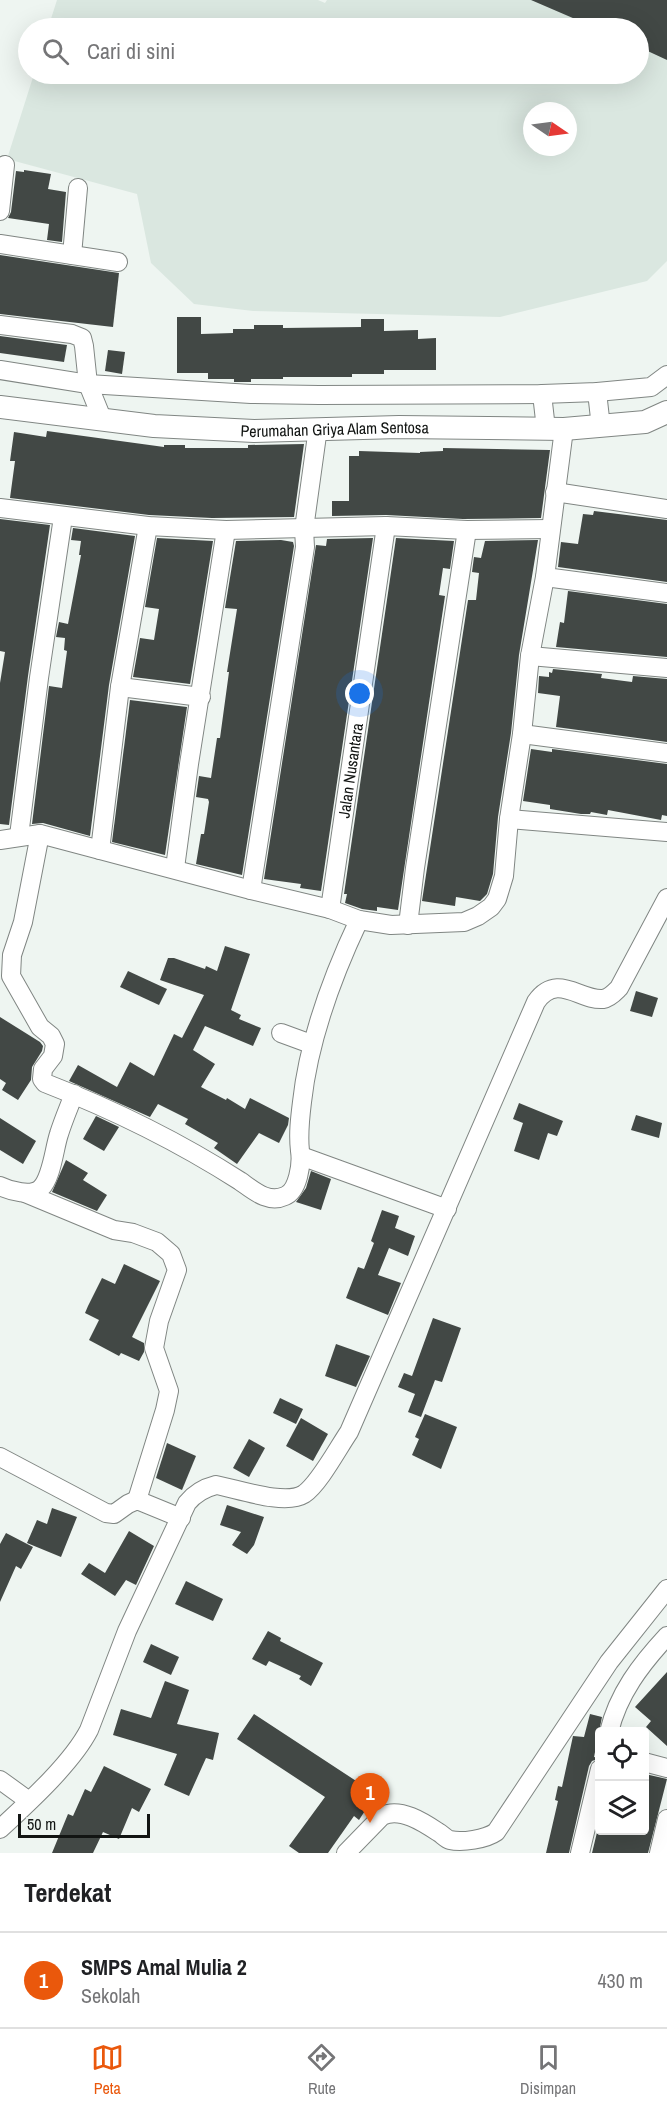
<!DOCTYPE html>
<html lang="id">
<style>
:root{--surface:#fff;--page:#f6f6f6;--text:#202124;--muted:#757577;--line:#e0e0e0;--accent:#ea580c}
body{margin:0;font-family:"Archivo Narrow",sans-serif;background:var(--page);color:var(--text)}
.controls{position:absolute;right:18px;bottom:18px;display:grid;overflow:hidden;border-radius:6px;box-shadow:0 6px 24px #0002}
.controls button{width:54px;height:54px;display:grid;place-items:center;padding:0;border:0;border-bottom:2px solid var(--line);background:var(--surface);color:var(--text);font:30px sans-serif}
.compass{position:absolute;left:523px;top:102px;width:54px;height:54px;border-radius:50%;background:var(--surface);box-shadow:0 6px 24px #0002;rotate:103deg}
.scale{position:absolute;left:18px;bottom:15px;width:132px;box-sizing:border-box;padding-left:6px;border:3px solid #121513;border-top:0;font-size:16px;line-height:21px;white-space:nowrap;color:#121513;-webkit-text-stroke:4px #eef5f1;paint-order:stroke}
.you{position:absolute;left:360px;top:694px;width:21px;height:21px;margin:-15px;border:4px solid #fff;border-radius:50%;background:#1a73e8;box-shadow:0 0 0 9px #1a73e833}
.badge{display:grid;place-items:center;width:39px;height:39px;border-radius:50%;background:var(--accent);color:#fff;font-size:20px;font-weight:700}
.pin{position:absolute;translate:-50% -50px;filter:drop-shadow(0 2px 3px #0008)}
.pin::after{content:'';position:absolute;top:32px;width:21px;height:18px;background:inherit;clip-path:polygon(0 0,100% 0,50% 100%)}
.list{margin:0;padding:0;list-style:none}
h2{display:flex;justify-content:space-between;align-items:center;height:78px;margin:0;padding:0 24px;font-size:26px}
h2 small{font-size:20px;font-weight:400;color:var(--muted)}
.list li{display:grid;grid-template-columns:39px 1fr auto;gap:18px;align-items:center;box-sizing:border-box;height:96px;padding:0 24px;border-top:2px solid var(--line)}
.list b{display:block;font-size:22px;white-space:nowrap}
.list p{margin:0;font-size:20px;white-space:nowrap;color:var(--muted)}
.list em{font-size:20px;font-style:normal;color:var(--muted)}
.icon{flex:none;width:33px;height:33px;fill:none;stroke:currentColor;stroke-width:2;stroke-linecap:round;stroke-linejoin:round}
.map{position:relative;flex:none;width:667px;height:1853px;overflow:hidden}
.search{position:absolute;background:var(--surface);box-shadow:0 6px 24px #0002;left:18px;right:18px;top:18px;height:66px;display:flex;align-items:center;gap:15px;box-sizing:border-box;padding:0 21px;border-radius:33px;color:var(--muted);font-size:22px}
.sheet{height:174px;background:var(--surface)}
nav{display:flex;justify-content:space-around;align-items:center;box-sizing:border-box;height:84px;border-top:2px solid var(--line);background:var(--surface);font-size:16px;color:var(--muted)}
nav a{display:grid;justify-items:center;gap:3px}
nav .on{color:var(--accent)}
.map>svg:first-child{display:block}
.built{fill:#dae7e0;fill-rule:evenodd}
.building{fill:#424845}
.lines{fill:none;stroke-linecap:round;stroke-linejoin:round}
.minor-casing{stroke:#808683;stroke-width:20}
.tertiary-casing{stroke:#808683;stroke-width:24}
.minor{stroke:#fff;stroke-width:18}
.tertiary{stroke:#fff;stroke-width:22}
.labels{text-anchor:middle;stroke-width:6;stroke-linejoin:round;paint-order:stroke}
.street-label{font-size:16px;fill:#121513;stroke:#eef5f1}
</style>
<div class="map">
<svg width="667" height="1853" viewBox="0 0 667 1853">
<rect width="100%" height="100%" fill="#eef5f1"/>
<path class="built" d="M57 0H318L325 3 327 0H667V261L647 281 500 317 253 311 194 304 151 263 137 194 7 159 34 74H638V28H48ZM532 111H568V147H532Z"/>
<g class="building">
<polygon points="531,0 667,0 667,60 639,47 639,28 596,28"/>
<polygon points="24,170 51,174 48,189 66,192 62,242 47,240 49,224 8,218 11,212 16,171 24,172"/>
<polygon points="0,255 119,273 113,327 0,314"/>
<polygon points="177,317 201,317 201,334 233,333 233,329 254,329 254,325 283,325 283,328 361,327 361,319 384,319 384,331 418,330 418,339 436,338 436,370 384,370 384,374 352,374 352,377 283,377 283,379 251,379 251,382 234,382 234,379 208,379 208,373 177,373"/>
<polygon points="0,336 67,345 64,362 0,353"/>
<polygon points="108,350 125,352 122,374 105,371"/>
<polygon points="47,431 164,447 164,445 185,445 185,448 248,448 248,445 304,444 294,517 212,518 149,515 10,498 15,461 10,461 14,432 46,437"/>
<polygon points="443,448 550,450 541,518 463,519 386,515 332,516 332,501 349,501 349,456 359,456 359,451 420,453 420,452 443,451"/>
<polygon points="594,511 667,520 667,582 558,567 561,542 578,544 583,514 593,515"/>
<polygon points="0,519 50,525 28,676 9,825 0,824 0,683 5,652 0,651"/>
<polygon points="73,528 135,536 109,685 90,836 43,823 32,824 49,686 62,688 67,651 64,650 65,638 56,637 59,622 68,624 81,555 79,555 81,541 71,540"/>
<polygon points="157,538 213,541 190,684 133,677 140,638 154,640 159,609 145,607"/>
<polygon points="373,538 321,891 300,888 301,884 264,879 316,545 326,546 327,539"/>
<polygon points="396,538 454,541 450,569 443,568 439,595 445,596 398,910 377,907 377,911 362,909 345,903 347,894 344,894"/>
<polygon points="281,540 293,542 294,546 242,875 196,864 201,834 204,834 209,802 208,799 196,797 199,776 211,778 217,738 220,738 229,672 227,672 237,609 225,608 236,541"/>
<polygon points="538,540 519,655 511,733 498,817 493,874 487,894 480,901 456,897 455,906 422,901 468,600 476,600 479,573 472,572 474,557 481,558 485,541"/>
<polygon points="568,591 667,604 667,657 556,647 560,622 564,623"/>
<polygon points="553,669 602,674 601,678 632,682 633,676 667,679 667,742 556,727 560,696 538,693 539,676 549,677 549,672 552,673"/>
<polygon points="130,700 187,707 165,855 112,842"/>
<polygon points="531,749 552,752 552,749 667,764 667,816 662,815 661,820 608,810 607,815 591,812 590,814 581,814 550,809 550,805 523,801"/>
<polygon points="225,946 250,954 231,1010 241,1015 239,1019 261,1028 253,1046 205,1026 193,1050 215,1064 201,1087 226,1100 227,1098 245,1109 250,1098 289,1118 288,1125 279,1143 259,1133 237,1164 214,1148 218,1143 185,1124 188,1119 158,1104 150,1117 69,1081 78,1065 117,1087 130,1062 154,1076 174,1034 182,1038 204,995 160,980 168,958 174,958 205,969 206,966 217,971"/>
<polygon points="128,971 167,989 159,1005 120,987"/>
<polygon points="636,991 658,998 652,1017 630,1011"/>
<polygon points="0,1017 40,1042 43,1046 42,1051 32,1067 31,1080 18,1100 2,1090 6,1083 0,1079"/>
<polygon points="519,1103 563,1121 557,1136 548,1133 539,1160 514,1151 523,1123 513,1119"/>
<polygon points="636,1115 662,1123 659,1138 631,1130"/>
<polygon points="96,1116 119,1127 104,1151 83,1139"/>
<polygon points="0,1118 36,1141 23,1164 0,1150"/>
<polygon points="66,1160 88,1173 83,1180 107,1195 97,1211 52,1192"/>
<polygon points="311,1171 331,1179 321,1210 296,1202 306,1188"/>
<polygon points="382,1210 399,1216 395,1228 415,1236 408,1256 389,1248 378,1275 401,1283 388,1315 346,1298 358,1267 364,1269 374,1243 371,1241"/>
<polygon points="124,1264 160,1281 132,1337 144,1343 144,1352 139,1361 121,1353 119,1356 89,1340 99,1320 85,1313 88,1306 102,1278 115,1284"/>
<polygon points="433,1318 461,1328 442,1382 435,1380 421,1417 408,1412 415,1394 398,1387 404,1373 412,1376"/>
<polygon points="336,1344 370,1356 356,1387 325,1376"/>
<polygon points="280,1398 303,1409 296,1424 273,1413"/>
<polygon points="425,1414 457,1427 441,1469 412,1455 419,1439 415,1437"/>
<polygon points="301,1418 328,1434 313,1461 286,1446"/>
<polygon points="249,1439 265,1448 249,1477 233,1468"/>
<polygon points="167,1443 196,1456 182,1490 156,1478"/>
<polygon points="227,1505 264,1517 254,1545 247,1554 232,1545 241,1532 220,1525"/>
<polygon points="52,1508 77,1517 61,1557 27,1543 37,1520 47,1524"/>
<polygon points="129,1531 154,1546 136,1585 126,1580 115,1596 81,1574 89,1563 105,1573"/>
<polygon points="6,1533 33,1547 21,1569 16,1566 0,1602 0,1544"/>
<polygon points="186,1581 223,1599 213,1621 175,1604"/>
<polygon points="268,1631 281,1638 280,1641 323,1663 311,1686 299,1679 301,1676 269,1661 266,1666 252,1659"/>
<polygon points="151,1644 179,1657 171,1675 143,1662"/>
<polygon points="667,1672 667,1746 646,1727 651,1721 635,1707"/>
<polygon points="165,1681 189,1690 177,1724 219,1733 213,1760 206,1758 189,1796 164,1785 177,1754 113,1735 121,1709 151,1718"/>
<polygon points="254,1714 376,1794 359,1820 354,1816 328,1853 299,1853 289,1846 325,1797 237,1739"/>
<polygon points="590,1714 602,1717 594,1757 600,1758 592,1761 589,1766 569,1853 546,1853 558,1801 555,1800 558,1786 562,1787 573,1736 584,1737"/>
<polygon points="104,1766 151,1789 139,1812 132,1808 119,1839 103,1832 93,1853 52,1853 68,1814 73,1816 85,1789 91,1792"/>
<polygon points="645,1774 667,1779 648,1853 592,1853 600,1820 600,1830 645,1830"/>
</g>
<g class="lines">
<defs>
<g id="minor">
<polyline points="0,211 5,165"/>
<polyline points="0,244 118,262"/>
<polyline points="72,255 78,188"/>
<polyline points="0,325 72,334 82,338 84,346 88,384 103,421"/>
<polyline points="0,370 88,384 251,394 319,395 542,394 597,392 651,387 667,375"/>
<polyline points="597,392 601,427"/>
<polyline points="542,394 546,429"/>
<polyline points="555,492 667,509"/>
<polyline points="0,508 148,526 226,530 386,526 467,530 550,529"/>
<polyline points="545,577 667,593"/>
<polyline points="530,656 667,668"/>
<polyline points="120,687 201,697"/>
<polyline points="522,734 667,753"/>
<polyline points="509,819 667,832"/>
<path d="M40 834 23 922 12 955 11 976 40 1027 51 1036 55 1044 53 1056 43 1069 42 1079 45 1083C112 1109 179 1142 240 1181 253 1190 268 1204 285 1196 298 1191 302 1164 300 1151 298 1134 300 1118 302 1102 309 1038 332 977 359 920"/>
<polyline points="19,836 39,678 63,517"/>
<polyline points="0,840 40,834 251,890 330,909 359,920 391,925 464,922 478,916 491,907 497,899 504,876 509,819 522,734 530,656 545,577 564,429"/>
<polyline points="100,850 120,687 148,526"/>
<polyline points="175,868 189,764 226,530"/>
<polyline points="251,890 305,547 304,529 318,428"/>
<path id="s1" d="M330 909 386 526"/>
<polyline points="408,925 415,868 467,530"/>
<polyline points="281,1033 311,1044"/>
<polyline points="301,1156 447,1209"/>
<path d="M0 1186C10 1191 32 1197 41 1188 52 1177 54 1149 59 1134 63 1121 69 1107 74 1094"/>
<polyline points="25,1193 114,1230 133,1233 157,1242 171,1254 177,1270 159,1321 154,1348 169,1391 165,1410 137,1500"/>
<polyline points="0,1457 106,1513 114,1514 128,1504 137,1500 181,1518"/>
<path d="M609 1732C618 1694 641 1664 667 1636"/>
<polyline points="644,1762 667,1768"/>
<polyline points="0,1780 29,1801"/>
<path d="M0 1829C28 1803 72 1763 89 1730L127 1631 187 1503C195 1493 204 1488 216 1485 238 1489 285 1506 304 1494 319 1484 338 1448 349 1432L536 1002C557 972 580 1001 603 999 610 998 615 992 619 988L667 898"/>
<path d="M346 1853 382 1816C400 1807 423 1822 438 1832 442 1834 446 1839 450 1840 462 1843 486 1839 496 1832L609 1662 667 1589"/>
<polyline points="580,1853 600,1769"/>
<polyline points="659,1853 667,1819"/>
</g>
<g id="tertiary">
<path id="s2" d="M0 407 154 426 254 431 399 427 564 429 645 422 667 412"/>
</g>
</defs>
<use href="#minor" class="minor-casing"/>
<use href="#tertiary" class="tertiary-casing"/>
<use href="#minor" class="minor"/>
<use href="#tertiary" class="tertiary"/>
</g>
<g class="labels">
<g class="street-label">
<text dy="6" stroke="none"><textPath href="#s2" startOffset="336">Perumahan Griya Alam Sentosa</textPath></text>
<text dy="6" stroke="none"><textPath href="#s1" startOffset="140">Jalan Nusantara</textPath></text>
</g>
</g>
</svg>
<div class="controls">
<button><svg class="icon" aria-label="locate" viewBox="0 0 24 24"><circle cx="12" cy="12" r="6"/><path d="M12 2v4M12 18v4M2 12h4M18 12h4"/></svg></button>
<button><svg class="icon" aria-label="layers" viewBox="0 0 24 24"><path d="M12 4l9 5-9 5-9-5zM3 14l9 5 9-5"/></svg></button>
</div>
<svg class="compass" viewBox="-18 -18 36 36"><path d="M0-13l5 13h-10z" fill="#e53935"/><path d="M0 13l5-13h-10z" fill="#757577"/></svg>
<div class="scale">50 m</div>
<div class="you"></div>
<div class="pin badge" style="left:370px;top:1823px">1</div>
<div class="search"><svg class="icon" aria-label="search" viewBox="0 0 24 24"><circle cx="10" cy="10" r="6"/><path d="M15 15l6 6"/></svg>Cari di sini</div>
</div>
<section class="sheet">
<h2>Terdekat<small></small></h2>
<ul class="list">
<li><span class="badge">1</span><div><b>SMPS Amal Mulia 2</b><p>Sekolah</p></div><em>430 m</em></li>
</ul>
</section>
<nav>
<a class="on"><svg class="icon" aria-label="map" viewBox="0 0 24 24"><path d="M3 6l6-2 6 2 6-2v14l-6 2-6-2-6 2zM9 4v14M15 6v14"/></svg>Peta</a>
<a><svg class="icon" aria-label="directions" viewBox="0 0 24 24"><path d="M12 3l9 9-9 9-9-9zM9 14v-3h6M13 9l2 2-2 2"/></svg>Rute</a>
<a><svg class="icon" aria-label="saved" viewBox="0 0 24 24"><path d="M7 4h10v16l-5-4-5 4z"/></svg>Disimpan</a>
</nav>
